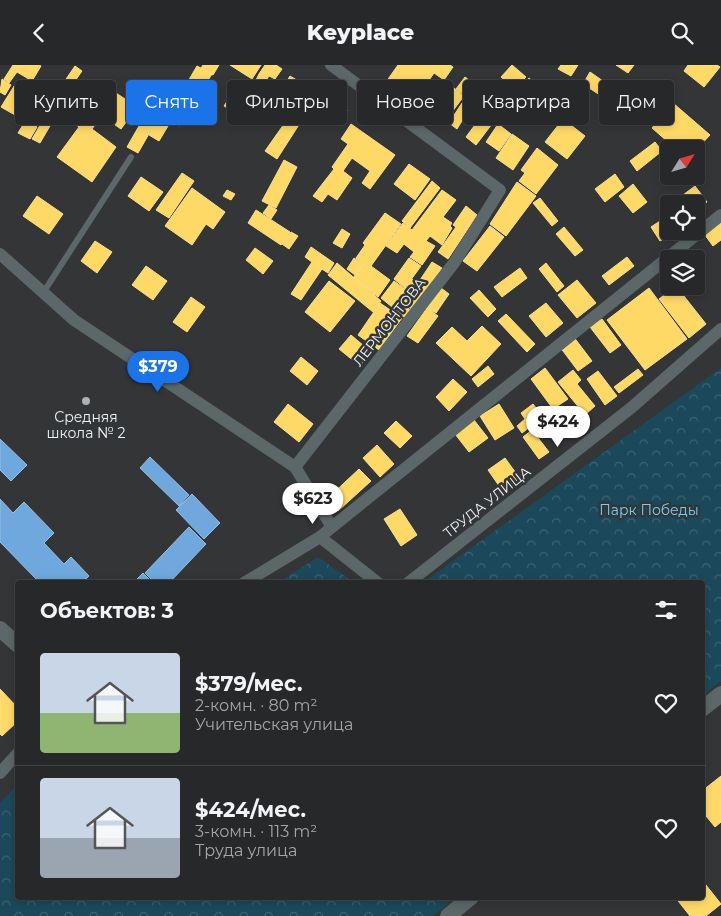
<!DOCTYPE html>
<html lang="ru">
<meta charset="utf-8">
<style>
body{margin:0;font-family:Montserrat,sans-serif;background:#2e3031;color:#f1f3f6;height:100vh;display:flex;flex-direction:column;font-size:19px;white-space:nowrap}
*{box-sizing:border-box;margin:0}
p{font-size:16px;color:#a4a6a8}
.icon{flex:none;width:28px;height:28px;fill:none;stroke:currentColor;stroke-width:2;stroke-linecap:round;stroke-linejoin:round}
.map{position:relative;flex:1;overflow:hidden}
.side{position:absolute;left:15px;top:515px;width:690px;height:320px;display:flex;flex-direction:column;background:#262829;border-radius:5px;box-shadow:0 2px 8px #0003,0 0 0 1px #424446}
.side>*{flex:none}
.banner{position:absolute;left:15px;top:15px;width:691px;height:45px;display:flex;gap:10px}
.needle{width:32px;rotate:53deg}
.controls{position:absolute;left:660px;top:75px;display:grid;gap:10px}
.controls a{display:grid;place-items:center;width:45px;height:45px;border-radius:5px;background:#262829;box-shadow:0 2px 8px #0003,0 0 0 1px #424446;font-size:25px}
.price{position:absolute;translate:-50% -42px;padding:0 11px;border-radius:18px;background:#fff;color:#222;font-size:16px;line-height:32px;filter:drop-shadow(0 1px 2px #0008)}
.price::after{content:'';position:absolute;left:50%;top:30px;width:15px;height:11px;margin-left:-8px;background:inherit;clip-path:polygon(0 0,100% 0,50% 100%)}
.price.on{background:#1a73e8;color:#fff}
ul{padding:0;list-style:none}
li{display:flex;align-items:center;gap:15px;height:125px;padding:0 25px}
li+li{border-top:1px solid #424446}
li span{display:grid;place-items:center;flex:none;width:140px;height:100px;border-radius:5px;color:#555}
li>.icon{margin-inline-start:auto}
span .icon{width:60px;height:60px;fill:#fffc;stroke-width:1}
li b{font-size:21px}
h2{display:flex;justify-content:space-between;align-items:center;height:60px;padding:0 25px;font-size:21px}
.tag{padding:0 18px;border-radius:5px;background:#262829;box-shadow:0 2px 8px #0003,0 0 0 1px #424446;font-size:18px;line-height:45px}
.tag.on{background:#1a73e8;color:#fff}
header{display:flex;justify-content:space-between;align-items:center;height:65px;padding:0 25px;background:#262829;font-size:22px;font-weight:800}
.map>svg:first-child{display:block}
.park{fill:url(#park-crowns)}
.homes{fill:#ffd966;stroke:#fae191}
.schools{fill:#6fa8dc;stroke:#96bee3}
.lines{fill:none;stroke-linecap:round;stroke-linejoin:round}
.service{stroke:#5b6769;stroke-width:6}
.minor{stroke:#5b6769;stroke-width:12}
.tertiary{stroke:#5b6769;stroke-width:16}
.poi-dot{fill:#aeb0b2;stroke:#323638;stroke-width:2}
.labels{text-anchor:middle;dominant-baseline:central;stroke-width:5;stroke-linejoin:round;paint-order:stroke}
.street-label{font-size:14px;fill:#f0f3f4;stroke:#323638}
.poi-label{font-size:14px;fill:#f0f3f4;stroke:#323638}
.park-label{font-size:14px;fill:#70d1fb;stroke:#323638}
</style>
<header><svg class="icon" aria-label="back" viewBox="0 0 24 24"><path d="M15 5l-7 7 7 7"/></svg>Keyplace<svg class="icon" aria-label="search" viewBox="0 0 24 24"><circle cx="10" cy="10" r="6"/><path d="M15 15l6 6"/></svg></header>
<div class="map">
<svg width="721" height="851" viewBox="0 0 721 851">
<defs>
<pattern id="park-crowns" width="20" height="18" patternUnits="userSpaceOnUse" patternTransform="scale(1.25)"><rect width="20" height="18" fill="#1b495b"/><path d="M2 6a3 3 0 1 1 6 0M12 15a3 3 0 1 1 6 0" fill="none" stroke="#3c6473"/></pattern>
</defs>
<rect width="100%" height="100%" fill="#333537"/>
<g class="park">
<polygon points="721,303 721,616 703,631 702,518 424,517"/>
<polygon points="318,492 353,517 279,517"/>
<polygon points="17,720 18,832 455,833 433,851 0,851 0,738"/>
</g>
<g class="homes">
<polygon points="13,0 39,0 41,1 32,16 17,7 9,18 4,14"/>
<polygon points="203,0 219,0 213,10 201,3"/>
<polygon points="230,0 261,0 252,14"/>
<polygon points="265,0 276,0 267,14 259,9"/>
<polygon points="276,0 282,4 275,14 269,11"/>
<polygon points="398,0 450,0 453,2 444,15 434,8 414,37 386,17"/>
<polygon points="512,0 526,12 514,24 501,12"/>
<polygon points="561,0 578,0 571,11 558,4"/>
<polygon points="616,0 634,0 628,8"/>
<polygon points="688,0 717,0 720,2 704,22 684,6"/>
<polygon points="75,1 82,6 68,26 65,23 67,20 64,17"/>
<polygon points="197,1 212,9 205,20 202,18 191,37 180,30"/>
<polygon points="590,7 613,23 606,34 583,19"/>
<polygon points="259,9 267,14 263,21 255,17"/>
<polygon points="290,11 305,20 300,30 284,21"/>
<polygon points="465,12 474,19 466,31 456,24"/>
<polygon points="529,13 544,26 536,35 521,22"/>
<polygon points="2,14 11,20 5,30 0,27"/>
<polygon points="255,17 263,21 258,28 251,23"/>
<polygon points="16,18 29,26 15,50 1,42"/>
<polygon points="309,18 326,29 321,37 323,38 309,60 302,55 277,94 265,86 284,59"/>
<polygon points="282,19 300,30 289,48 279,42 281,39 273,34"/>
<polygon points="449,19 464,31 449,51 434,40"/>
<polygon points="499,19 514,30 476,80 466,72 483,49 478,46"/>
<polygon points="644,22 656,32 639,52 627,42"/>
<polygon points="60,26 68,30 40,78 32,74"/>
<polygon points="170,26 192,39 180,61 171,56 159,76 149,70 159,52 156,50"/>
<polygon points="116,28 137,42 121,64 108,55 112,49 105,45"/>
<polygon points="69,32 82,41 77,47 65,38"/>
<polygon points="228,35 236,40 233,46 224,41"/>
<polygon points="335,37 348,45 341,57 328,49"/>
<polygon points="462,38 470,43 457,64 449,58"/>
<polygon points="673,38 710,70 696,85 676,84 652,63"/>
<polygon points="67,40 95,60 92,64 116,82 92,117 57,92 79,62 61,49"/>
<polygon points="147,47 158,53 138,88 127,82"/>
<polygon points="563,54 585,71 567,94 545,77"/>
<polygon points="26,55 37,62 30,74 18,68"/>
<polygon points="351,59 395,90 370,124 362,118 370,106 352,93 343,106 352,113 337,135 328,129 322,137 313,131 334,104 332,102 348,79 341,74"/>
<polygon points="498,59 511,69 499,86 486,77"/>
<polygon points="512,69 529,81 513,105 496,93"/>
<polygon points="655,77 662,86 637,106 630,96"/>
<polygon points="537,83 558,100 536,129 519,116 525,108 521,105"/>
<polygon points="284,95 297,102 276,143 262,136"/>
<polygon points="409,99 430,114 415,135 394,119"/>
<polygon points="182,108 194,116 169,153 156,145"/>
<polygon points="615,109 624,122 605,137 595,124"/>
<polygon points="141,112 163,127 149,146 128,131"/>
<polygon points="432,116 440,123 410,163 402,156"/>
<polygon points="517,117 536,131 506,171 490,159"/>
<polygon points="633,119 647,137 633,148 619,131"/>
<polygon points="695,121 707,137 696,145 696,139 677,139 675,136"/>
<polygon points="192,123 225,147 213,164 206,159 192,180 165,161"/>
<polygon points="227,125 235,129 231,135 223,131"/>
<polygon points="442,125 456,135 443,152 452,158 450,161 452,163 442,180 430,171 426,176 435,181 422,200 410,192 414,187 404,179 397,188 386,181 403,158 412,165"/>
<polygon points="37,131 63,149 49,169 23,151"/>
<polygon points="540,133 558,156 552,161 533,138"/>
<polygon points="269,140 277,145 271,154 263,148"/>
<polygon points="466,141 477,150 448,194 438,187 456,162 453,160"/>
<polygon points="256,145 290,167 281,180 248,158"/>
<polygon points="385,148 401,159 371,201 390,215 378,232 353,213 363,199 356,193 365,180 363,178"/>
<polygon points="669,150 669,166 676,166 660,176 651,162"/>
<polygon points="721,152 721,175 713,181 702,166"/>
<polygon points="490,161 504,172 477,206 463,196"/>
<polygon points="564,162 583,185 575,191 556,169"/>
<polygon points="342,164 350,169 342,183 333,178"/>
<polygon points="291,167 298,171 289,184 282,179"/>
<polygon points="95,176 112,187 97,208 81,196"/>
<polygon points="311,182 334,198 328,208 322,204 301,235 291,229 312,197 305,192"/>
<polygon points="255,183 273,196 263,209 246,195"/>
<polygon points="627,192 634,201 609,220 602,211"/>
<polygon points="354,193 363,199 355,210 347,204"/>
<polygon points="409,193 421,201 405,223 394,214"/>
<polygon points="432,197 442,203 413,245 398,235 412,214 418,218"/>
<polygon points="337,198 381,236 373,247 328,210"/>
<polygon points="546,198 564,221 557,227 539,204"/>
<polygon points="146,201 167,216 153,235 132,220"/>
<polygon points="520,203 527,213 502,232 494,222"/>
<polygon points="577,215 596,238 577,253 558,230"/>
<polygon points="329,216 355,236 330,267 305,247"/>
<polygon points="394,216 405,224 392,242 381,233"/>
<polygon points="676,221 706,259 689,273 659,234"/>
<polygon points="441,223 449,229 436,248 427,243"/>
<polygon points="649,223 687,274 645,305 607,255"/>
<polygon points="479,225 496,244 488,252 470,233"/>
<polygon points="191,232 205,242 187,267 173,257"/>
<polygon points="397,236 412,246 407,254 392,244"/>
<polygon points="380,238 402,253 379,285 358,270"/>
<polygon points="546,238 563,258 546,272 529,251"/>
<polygon points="427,243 438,251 418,278 407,271"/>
<polygon points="506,249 535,279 527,287 498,256"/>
<polygon points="602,254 621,280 610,288 590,262"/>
<polygon points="482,261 501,279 471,311 436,278 452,262 467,276"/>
<polygon points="351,270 371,287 360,301 339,284"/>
<polygon points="573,271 592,296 578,306 560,282"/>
<polygon points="301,292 318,306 307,320 290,306"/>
<polygon points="488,301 494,309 478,322 472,314"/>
<polygon points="545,303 568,334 553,344 531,314"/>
<polygon points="638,304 643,310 619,328 614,322"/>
<polygon points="573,305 581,315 577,319 595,341 585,350 558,317"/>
<polygon points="598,306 617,331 605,340 587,314"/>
<polygon points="453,314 467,327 449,346 436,332"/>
<polygon points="288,339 313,359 299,377 274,357"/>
<polygon points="499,339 514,363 495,375 480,351"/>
<polygon points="533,339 543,352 522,368 517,361 525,354 521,348"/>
<polygon points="574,349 581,359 564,371 557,362"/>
<polygon points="474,355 488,373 469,387 455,369"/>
<polygon points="396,356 412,371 400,383 384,368"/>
<polygon points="532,365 549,387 539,394 523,372"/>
<polygon points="377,380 394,399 380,412 363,393"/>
<polygon points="505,393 521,415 504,428 488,405"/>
<polygon points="359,404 371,416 338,446 327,434"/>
<polygon points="400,444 417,470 401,481 384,454"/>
<polygon points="0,624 18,643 18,656 2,671 0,669"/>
<polygon points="721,711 721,757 715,762 702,746 702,726"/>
<polygon points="702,815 721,839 706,851 690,851 675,832 702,832"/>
</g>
<g class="schools">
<polygon points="0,374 27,400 11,416 0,405"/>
<polygon points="150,392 189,430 179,441 140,403"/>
<polygon points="192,429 220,458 204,474 176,445"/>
<polygon points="0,434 13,448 24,437 54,468 44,478 64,499 71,492 89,511 82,518 40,518 0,477"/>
<polygon points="189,462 206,479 169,518 155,518 145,508"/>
<polygon points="143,508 153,518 133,518"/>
</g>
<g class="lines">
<polyline class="service" points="43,228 131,92"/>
<g class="minor">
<polyline points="0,189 74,255 295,402 332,462 320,472"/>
<polyline points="295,402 454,198 500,125 331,0"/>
<polyline points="332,462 721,150"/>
<polyline points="244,518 320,472 378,518"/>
<polyline points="408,518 631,343 721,264"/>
<polyline points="0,708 18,688"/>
</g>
<g class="tertiary">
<polyline points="0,564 18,580"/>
<polyline points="702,644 721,629"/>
<polyline points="448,851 471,832"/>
</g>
</g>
<circle class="poi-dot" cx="86" cy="336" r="5"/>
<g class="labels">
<g class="street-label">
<text transform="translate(389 257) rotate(-52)">ЛЕРМОНТОВА</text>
<text transform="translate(487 437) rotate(-38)">ТРУДА УЛИЦА</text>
</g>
<g class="poi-label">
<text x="86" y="352">Средняя<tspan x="86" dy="16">школа № 2</tspan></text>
</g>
<g class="park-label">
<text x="649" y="445">Парк Победы</text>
</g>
</g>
</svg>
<div class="controls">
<a><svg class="needle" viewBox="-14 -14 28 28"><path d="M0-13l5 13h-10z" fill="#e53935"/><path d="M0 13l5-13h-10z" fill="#a4a6a8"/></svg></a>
<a><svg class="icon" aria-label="locate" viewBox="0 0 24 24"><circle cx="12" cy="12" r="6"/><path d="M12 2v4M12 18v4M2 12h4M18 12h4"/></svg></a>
<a><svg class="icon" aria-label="layers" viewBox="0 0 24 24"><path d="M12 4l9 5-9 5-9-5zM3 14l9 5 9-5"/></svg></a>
</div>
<b class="price on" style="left:158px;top:328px">$379</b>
<b class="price" style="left:558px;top:383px">$424</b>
<b class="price" style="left:313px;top:460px">$623</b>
<div class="banner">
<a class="tag">Купить</a>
<a class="tag on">Снять</a>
<a class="tag">Фильтры</a>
<a class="tag">Новое</a>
<a class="tag">Квартира</a>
<a class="tag">Дом</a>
</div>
<section class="side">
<h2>Объектов: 3<svg class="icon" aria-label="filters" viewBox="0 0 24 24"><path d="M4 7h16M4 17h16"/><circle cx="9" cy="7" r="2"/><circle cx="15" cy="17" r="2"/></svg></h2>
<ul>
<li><span style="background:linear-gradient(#c9d6e8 60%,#8fb573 0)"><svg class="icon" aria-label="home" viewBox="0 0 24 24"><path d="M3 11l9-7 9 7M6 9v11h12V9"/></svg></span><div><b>$379/мес.</b><p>2-комн. · 80 m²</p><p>Учительская улица</p></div><svg class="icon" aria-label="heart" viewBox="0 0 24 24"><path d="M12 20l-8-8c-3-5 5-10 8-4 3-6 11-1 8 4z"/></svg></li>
<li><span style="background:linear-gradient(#c9d6e8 60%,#9aa5b1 0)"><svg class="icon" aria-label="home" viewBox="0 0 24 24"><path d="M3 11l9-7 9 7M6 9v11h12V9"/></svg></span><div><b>$424/мес.</b><p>3-комн. · 113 m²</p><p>Труда улица</p></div><svg class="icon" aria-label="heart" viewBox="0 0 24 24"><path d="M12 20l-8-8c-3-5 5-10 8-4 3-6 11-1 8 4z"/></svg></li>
</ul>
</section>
</div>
